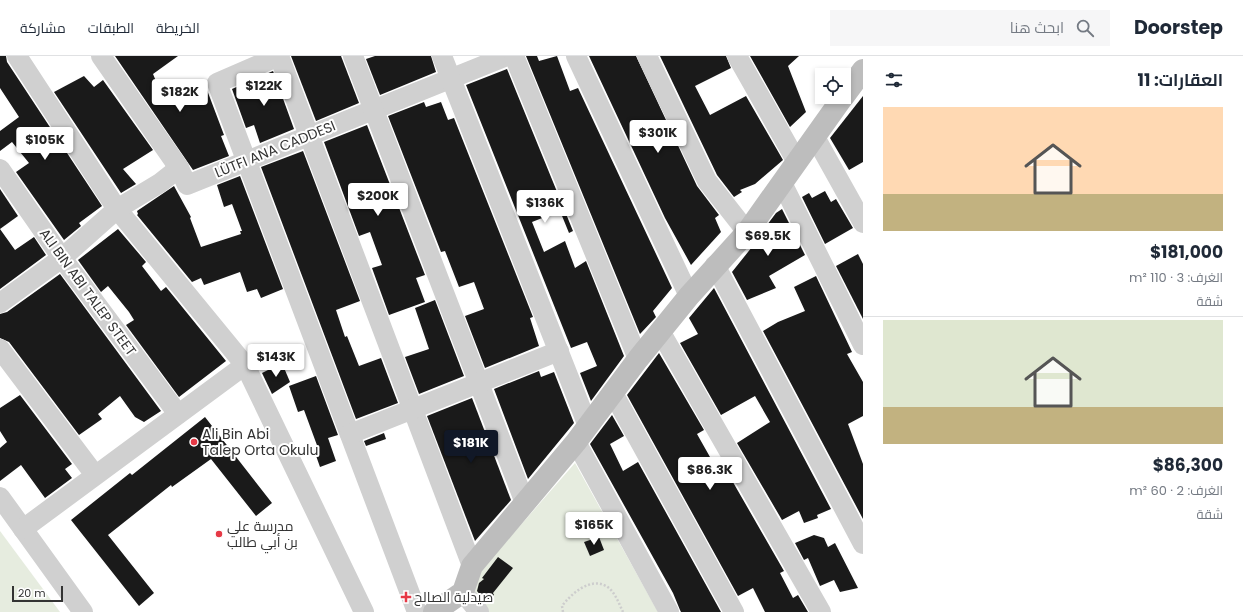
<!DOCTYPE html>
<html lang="ar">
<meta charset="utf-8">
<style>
body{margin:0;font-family:Poppins,Cairo,sans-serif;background:#f6f6f7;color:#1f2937;direction:rtl;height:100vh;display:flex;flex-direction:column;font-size:15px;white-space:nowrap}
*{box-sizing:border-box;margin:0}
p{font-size:13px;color:#747a83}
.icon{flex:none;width:22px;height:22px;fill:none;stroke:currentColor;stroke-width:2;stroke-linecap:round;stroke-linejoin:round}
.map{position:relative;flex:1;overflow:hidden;direction:ltr}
.panel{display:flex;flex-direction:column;background:#fff;width:380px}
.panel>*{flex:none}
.fabs{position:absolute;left:815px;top:12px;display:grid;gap:8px}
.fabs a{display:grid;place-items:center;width:36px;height:36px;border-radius:0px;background:#fff;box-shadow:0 2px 6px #0003;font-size:20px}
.scale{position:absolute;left:12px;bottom:10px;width:51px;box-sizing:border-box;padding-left:4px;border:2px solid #333;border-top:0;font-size:11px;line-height:14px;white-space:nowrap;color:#333;-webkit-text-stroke:3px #fff;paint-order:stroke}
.price{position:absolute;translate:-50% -34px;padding:0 9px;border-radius:4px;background:#fff;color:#222;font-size:13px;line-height:26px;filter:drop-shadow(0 1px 2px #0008)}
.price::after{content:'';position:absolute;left:50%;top:24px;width:12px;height:9px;margin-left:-6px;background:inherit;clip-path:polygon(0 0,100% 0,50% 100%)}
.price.active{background:#111827;color:#fff}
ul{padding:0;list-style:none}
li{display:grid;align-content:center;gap:8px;height:212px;padding:0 20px}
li+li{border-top:1px solid #e0e1e3}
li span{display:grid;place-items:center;height:124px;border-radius:0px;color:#555}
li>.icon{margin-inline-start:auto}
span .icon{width:72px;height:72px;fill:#fffc;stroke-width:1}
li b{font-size:17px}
h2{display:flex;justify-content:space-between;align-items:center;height:48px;padding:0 20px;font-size:17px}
header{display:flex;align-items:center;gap:24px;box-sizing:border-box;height:56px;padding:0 20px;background:#fff;border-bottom:1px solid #e0e1e3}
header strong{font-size:19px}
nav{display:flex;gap:22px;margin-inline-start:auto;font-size:14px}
.search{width:280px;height:36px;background:#f6f6f7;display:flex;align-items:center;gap:10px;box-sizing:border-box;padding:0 14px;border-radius:0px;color:#747a83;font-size:15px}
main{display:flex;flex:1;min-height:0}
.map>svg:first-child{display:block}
.green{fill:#e6ecdf}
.building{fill:#1a1a1a}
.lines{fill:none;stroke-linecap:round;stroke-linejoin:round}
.path{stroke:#cdcdcd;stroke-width:2.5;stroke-dasharray:2 2;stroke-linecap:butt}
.street{stroke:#d0d0d0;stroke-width:20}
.secondary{stroke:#bdbdbd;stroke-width:22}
.poi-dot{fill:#e63946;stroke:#fff;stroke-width:1.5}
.labels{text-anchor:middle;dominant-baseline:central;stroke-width:4;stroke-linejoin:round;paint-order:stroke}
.street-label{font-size:14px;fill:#333;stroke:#fff}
.poi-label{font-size:14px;fill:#333;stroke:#fff;text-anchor:start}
</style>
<header>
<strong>Doorstep</strong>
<div class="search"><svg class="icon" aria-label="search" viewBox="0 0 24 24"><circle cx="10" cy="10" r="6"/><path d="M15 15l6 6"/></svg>ابحث هنا</div>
<nav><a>الخريطة</a><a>الطبقات</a><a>مشاركة</a></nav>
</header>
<main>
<section class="panel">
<h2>العقارات: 11<svg class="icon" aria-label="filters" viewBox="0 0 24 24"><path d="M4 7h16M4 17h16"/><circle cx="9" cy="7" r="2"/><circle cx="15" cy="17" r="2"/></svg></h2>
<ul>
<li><span style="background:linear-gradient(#ffd9b3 70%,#c2b280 0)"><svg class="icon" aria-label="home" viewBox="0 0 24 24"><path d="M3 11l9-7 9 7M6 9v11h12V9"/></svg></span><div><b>$181,000</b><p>الغرف: 3 · 110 m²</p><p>شقة</p></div></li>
<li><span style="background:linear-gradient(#dfe7d0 70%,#c2b280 0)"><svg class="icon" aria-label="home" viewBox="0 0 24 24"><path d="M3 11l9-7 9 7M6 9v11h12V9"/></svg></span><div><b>$86,300</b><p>الغرف: 2 · 60 m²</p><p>شقة</p></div></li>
</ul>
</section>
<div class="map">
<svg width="863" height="556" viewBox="0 0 863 556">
<rect width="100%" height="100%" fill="#fff"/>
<g class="green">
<polygon points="575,407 658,556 480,556 463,535"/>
<polygon points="0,475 60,556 0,556"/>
</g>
<g class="building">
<polygon points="0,0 6,0 7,6 102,150 79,167 81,170 64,184 16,116 29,107 12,86 0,95 0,75 19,61 0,32"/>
<polygon points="115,0 178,0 153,18 166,49 207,34 224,79 221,80 229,100 193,114"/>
<polygon points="291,0 341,0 359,47 316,65"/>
<polygon points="375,0 431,0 436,16 380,39 366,3"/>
<polygon points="526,0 537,0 539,5 557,0 570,35 578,32 672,232 653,255 656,261 640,278"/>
<polygon points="589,0 636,0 697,130 719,159 715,162 721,176 691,209 665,162"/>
<polygon points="660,0 726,0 731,12 695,30 710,59 746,40 783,104 755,128 740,134 742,136 734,141 717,119"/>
<polygon points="750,0 799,0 788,10 806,56 790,71"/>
<polygon points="507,13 573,175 569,177 560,155 532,166 544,196 565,185 575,212 586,205 624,300 591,345 580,317 597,310 587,286 571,292 466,29"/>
<polygon points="273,15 294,73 260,87 254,69 246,72 232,33"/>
<polygon points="84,20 94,31 103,24 153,94 123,113 136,128 121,137 54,36"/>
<polygon points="863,40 863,106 849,114 830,82"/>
<polygon points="424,46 426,51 441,46 448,64 454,62 533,261 530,262 539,290 485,312 465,260 484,253 474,226 459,231 445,195 441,196 388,60"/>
<polygon points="367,69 425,219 416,222 425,246 389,259 372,212 382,209 370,176 359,180 324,86"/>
<polygon points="303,95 360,245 336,254 345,281 347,280 359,310 381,302 398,347 356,363 261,111"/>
<polygon points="240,120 283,233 261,242 257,233 247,236 240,216 204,229 201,222 192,226 137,159 138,158 137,155 174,130 191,161 190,162 201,191 241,178 240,175 242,175 232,148 224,151 217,129"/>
<polygon points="0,133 18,160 0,173"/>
<polygon points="825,135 831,146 836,143 853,172 825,188 802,141 809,137 812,142"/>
<polygon points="782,153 805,199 769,220 776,232 747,244 732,216 768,171 767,169 776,157"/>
<polygon points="0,173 15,194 34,181 46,199 0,233"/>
<polygon points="118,173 146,206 142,210 161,235 166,231 226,305 179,341 126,269 134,264 129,256 108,230 101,236 78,204"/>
<polygon points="858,198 863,208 863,263 836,210"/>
<polygon points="60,218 161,355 144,366 135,361 120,340 98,358 102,363 79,379 9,286 0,282 0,258 7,256"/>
<polygon points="816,220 852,296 847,298 863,326 863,360 848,368 863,408 863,463 763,275 778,266 805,255 794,231"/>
<polygon points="714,232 831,453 817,459 818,462 804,467 799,455 782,464 737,387 770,366 755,340 721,359 680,287 698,278 689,262"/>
<polygon points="435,244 464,320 419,338 405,301 429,293 415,252"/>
<polygon points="659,297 704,374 697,378 723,424 730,421 784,515 780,517 793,542 798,539 808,556 765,556 753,532 738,540 627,339"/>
<polygon points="282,307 290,326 272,338 262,317"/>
<polygon points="539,315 541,321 554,316 574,367 528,423 494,333"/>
<polygon points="316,320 338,379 328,382 336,405 320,411 314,394 318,392 304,354 298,356 289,330"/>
<polygon points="20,339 72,408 65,413 72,422 45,442 21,409 0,425 0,392 7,386 0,375 0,352"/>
<polygon points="472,342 511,444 475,485 427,360"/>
<polygon points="612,359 624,380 610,388 623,415 638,406 721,556 681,556 680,554 673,537 590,388"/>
<polygon points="205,361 272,447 256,460 211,403 172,431 171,429 108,479 154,537 139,550 71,464 130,417 132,419"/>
<polygon points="384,377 386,383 366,390 364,385"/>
<polygon points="814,479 824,482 828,491 835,487 858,532 840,536 834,524 820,530 808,502 804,504 795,487"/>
<polygon points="599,481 604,494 590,500 584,486"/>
<polygon points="498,501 513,512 493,537 494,539 486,546 477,535 479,527 484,523 482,522"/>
</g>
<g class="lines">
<path class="path" d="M563 556 562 550C571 538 590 521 606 530 615 535 619 548 623 556"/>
<g class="street">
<polyline points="17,0 117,153 245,309 364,556"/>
<polyline points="101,0 179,112 187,129 507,0"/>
<polyline points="279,0 217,27 417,556"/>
<polyline points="279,0 472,510"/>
<polyline points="353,0 525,447"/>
<polyline points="442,0 588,370"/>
<polyline points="514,0 638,303"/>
<polyline points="576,0 689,240"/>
<polyline points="647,0 707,125 747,176"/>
<polyline points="737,0 797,106"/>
<polyline points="815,81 863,167"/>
<polyline points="0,113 62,202 178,358"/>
<polyline points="782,127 863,289"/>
<polyline points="715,209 863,488"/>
<polyline points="0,247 62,202 117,153 160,127 179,112"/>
<polyline points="660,275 821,556"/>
<polyline points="0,293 95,419"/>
<polyline points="613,337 734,556"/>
<polyline points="350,378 559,295"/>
<polyline points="576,386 669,556"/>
<polyline points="0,441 83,556"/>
<polyline points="23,473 245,309"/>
<polyline points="463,536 479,556"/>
</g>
<g class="secondary">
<polyline points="844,40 863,14"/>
<polyline points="434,556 463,536 472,510 576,386 638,303 689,240 747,176 843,41"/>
</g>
</g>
<g class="poi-dot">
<circle cx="194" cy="386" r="4"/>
<circle cx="219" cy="478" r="4"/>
<path d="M404 535h4v4h4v4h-4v4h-4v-4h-4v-4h4z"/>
</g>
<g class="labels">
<g class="street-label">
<text transform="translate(275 93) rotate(-22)">LÜTFI ANA CADDESI</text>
<text transform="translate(88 236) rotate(54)">ALI BIN ABI TALEP STEET</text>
</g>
<g class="poi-label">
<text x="202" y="378">Ali Bin Abi<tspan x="202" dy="16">Talep Orta Okulu</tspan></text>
<text x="227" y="470">مدرسة علي<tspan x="227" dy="16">بن أبي طالب</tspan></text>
<text x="414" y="541">صيدلية الصالح</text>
</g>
</g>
</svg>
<div class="fabs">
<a><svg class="icon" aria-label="locate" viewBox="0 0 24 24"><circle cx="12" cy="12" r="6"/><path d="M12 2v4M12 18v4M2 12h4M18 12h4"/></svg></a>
</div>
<div class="scale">20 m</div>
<b class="price" style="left:264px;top:51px">$122K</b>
<b class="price" style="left:180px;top:57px">$182K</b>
<b class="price" style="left:658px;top:98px">$301K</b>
<b class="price" style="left:45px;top:105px">$105K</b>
<b class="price" style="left:378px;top:161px">$200K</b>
<b class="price" style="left:545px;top:168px">$136K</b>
<b class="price" style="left:768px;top:201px">$69.5K</b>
<b class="price" style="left:276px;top:322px">$143K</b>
<b class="price active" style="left:471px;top:408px">$181K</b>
<b class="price" style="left:710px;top:435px">$86.3K</b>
<b class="price" style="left:594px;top:490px">$165K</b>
</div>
</main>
